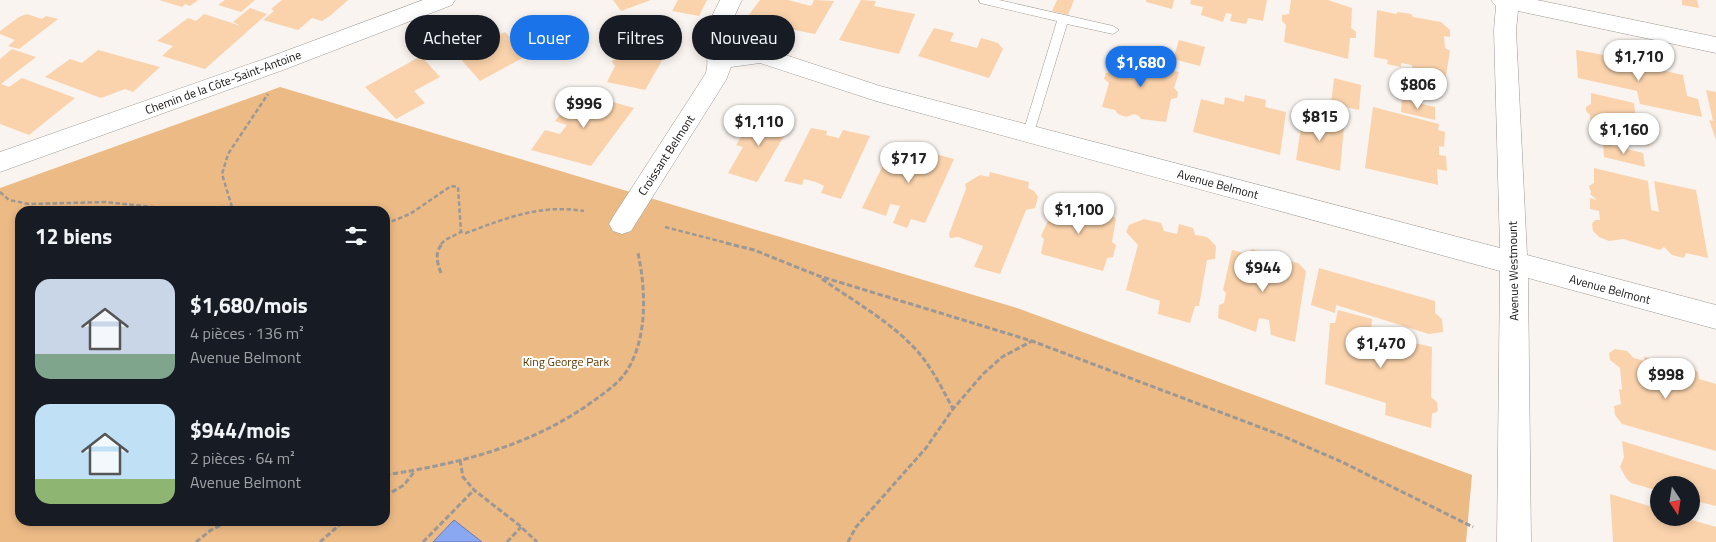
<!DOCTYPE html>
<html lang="fr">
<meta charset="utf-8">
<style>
body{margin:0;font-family:"Titillium Web",sans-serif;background:#20242c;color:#f1f3f6;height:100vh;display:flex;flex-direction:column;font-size:19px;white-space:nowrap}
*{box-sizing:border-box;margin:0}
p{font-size:16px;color:#9ea1a6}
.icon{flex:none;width:28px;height:28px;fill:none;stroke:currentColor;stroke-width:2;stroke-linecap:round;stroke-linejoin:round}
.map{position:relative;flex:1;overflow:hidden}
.sheet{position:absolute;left:15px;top:206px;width:375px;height:320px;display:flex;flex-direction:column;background:#171b24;border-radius:15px;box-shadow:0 2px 8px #0003}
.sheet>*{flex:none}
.guide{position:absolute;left:405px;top:15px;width:475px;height:45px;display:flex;gap:10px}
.needle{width:32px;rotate:168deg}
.tools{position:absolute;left:1650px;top:476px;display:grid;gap:10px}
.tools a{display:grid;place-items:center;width:50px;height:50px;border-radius:50%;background:#171b24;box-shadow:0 2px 8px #0003;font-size:25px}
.price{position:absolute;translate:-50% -42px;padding:0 11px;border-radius:18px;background:#fff;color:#222;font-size:16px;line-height:32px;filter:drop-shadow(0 1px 2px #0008)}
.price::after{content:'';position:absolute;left:50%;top:30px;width:15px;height:11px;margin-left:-8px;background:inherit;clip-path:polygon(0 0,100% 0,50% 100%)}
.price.selected{background:#1a73e8;color:#fff}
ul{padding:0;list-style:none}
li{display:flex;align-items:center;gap:15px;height:125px;padding:0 20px}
li span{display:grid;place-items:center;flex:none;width:140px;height:100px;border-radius:15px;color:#555}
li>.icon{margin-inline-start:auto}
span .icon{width:60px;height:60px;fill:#fffc;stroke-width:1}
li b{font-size:21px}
h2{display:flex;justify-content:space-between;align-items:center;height:60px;padding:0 20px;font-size:21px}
.pill{padding:0 18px;border-radius:22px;background:#171b24;box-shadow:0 2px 8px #0003;font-size:18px;line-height:45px}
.pill.selected{background:#1a73e8;color:#fff}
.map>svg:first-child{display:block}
.green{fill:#ecba85;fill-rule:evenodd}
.water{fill:#8aa7f1;stroke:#687baf}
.building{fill:#fad3ac}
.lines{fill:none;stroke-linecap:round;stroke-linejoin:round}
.service-casing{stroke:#9d9994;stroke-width:1}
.minor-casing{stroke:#9d9994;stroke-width:1}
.path-far1{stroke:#9c9895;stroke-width:2.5;stroke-dasharray:4.5 2.5;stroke-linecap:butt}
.path{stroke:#9c9895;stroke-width:3;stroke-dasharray:5.5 2.5;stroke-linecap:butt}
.service{fill:#fff;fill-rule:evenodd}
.minor{fill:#fff;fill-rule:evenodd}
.labels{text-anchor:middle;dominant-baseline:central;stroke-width:4;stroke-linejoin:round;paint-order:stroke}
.street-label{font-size:12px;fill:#171514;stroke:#fff}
.park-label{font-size:12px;fill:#613800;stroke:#fff}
</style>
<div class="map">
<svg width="1716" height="542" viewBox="0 0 1716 542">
<rect width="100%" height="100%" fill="#f9f4ef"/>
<path class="green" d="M280 87 1017 308 1472 475 1466 542H0V188ZM20 211H385V521H20Z"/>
<polygon class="water" points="454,520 482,542 433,542"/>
<g class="building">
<polygon points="159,0 198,0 190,6 185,4 182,7"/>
<polygon points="225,0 255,0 241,12 218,5"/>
<polygon points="282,0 348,0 331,15 322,21 312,18 298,30 263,20 274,11 271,9"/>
<polygon points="613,0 651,0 621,11"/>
<polygon points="678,0 707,0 699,16 672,11"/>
<polygon points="760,0 788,0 811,6 814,0 834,1 815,34 745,20"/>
<polygon points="861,0 876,1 874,6 915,14 899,54 839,40"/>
<polygon points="1057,0 1074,0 1068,15 1052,11"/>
<polygon points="1146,0 1174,0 1172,9 1146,2"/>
<polygon points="1191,0 1267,0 1263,21 1248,18 1246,24 1230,21 1232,14 1226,13 1223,22 1201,15 1203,7 1190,4"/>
<polygon points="1291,0 1328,0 1352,8 1351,28 1356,32 1356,38 1350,38 1348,59 1284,42 1286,25 1282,21 1282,15 1289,14"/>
<polygon points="1682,0 1697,0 1699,8 1682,5"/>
<polygon points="250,8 267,14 205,69 162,56 173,46 157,41 188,18 196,21 204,14 241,26 233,22"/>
<polygon points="1377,10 1396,14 1398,12 1411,14 1413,17 1441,22 1450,30 1450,37 1444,36 1445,48 1450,51 1445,81 1413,73 1412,65 1401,63 1401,67 1387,64 1388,60 1374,57"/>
<polygon points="27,14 42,19 46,16 58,19 19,49 8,46 15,40 0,34 0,31 19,17"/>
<polygon points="641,24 679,31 645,90 607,82 615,66 612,62 621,48 627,46"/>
<polygon points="934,28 954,33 950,41 977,48 981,38 998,43 1003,49 989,78 918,56"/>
<polygon points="505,32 528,55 480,81 458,56"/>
<polygon points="1179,40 1205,47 1200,66 1173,59"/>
<polygon points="12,49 36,57 1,84 9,87 22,78 75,98 29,135 0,124 0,59"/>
<polygon points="98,50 160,67 133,92 125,89 101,98 45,77 70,59 82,63"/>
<polygon points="1576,50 1604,55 1605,58 1683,75 1687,96 1698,99 1702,117 1640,104 1637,91 1578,78"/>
<polygon points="1121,51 1170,64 1168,70 1179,72 1174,88 1178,92 1177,98 1171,99 1166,122 1141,119 1139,116 1134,114 1126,117 1118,114 1115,110 1102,107 1109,83 1104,79 1106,73 1113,71"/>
<polygon points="421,56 440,77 414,91 425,103 396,119 365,87"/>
<polygon points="1334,78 1361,85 1359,110 1331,104"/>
<polygon points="1706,90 1716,92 1716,140 1709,120 1713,121"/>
<polygon points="578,92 634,108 591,166 531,150 545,130 560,134 567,125 555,121"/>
<polygon points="1591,93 1634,103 1637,128 1647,130 1649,146 1592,133 1590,115 1586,111 1586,107 1591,104"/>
<polygon points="1245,95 1266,100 1265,107 1286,112 1280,155 1193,132 1201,99 1224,105 1225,97 1244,102"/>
<polygon points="1402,99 1435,107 1435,120 1401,112"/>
<polygon points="1373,107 1439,124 1438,130 1445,132 1444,147 1439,146 1439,155 1446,156 1447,171 1437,169 1438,185 1365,168"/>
<polygon points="1304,108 1322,113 1321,122 1344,127 1340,171 1296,160"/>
<polygon points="764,114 792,122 757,182 728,173 743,147 736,145 749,124 757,126"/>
<polygon points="811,128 827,131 826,135 839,138 843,130 870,136 841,199 821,193 824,186 816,182 804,179 802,185 784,181"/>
<polygon points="894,143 954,159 925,223 911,219 907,228 893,223 900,206 890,204 886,216 862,208"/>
<polygon points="1603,143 1643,153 1645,167 1604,157"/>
<polygon points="1594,168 1648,181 1651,210 1659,212 1654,181 1696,190 1708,258 1686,253 1684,258 1672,255 1664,247 1660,250 1623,239 1609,241 1599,237 1593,231 1592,224 1595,220 1600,220 1599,211 1590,209 1590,198 1597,200 1590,194 1591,192 1589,186 1594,183"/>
<polygon points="990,172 1029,182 1028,188 1034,191 1038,197 1035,208 1026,210 1000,274 974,267 983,246 958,237 950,238 949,234 966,189 965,184 980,175 989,177"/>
<polygon points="1072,199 1085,203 1086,209 1094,208 1102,210 1104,214 1116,218 1112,242 1116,245 1113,257 1107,258 1103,271 1041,254 1044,239 1041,236 1057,201 1069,206"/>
<polygon points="1144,219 1161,223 1164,231 1177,234 1179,224 1193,228 1195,235 1207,237 1216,246 1215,259 1207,260 1199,306 1195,306 1190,323 1158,314 1160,301 1126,290 1138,245 1126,232 1129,225"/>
<polygon points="1252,249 1263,253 1269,259 1280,263 1285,260 1298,263 1306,271 1295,342 1271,335 1269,320 1259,318 1256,332 1218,318 1219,305 1224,303 1226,293 1223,290 1232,250 1247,254"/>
<polygon points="1319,268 1435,301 1435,313 1442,319 1443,332 1429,334 1336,305 1335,313 1311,305"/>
<polygon points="1338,310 1372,319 1371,333 1432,347 1431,397 1437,402 1438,411 1432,414 1431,428 1385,415 1386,403 1325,384 1330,323 1335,323"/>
<polygon points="1615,349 1627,351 1634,358 1645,361 1644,357 1669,363 1677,362 1686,364 1698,372 1699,379 1716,384 1716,451 1622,424 1615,415 1614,406 1621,404 1619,389 1622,390 1620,368 1610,360 1609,353"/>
<polygon points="1622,441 1716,470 1716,506 1691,500 1691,485 1659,485 1659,491 1631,483 1626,478 1620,467 1624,457"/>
<polygon points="1610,494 1659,509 1659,518 1685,518 1716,527 1716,542 1613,542"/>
</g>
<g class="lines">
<defs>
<polygon id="service" points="979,0 999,0 1113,26 1119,30 1113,34 1067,24 1033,136 1025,136 1023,133 1057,21 980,3"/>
<g id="minor">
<polygon points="423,0 455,0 452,5 283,70 0,172 0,152 267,58"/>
<path d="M720 0H742C733 19 727 29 731 51L761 47 880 86 1500 248 1494 30 1496 6 1491 0H1537L1716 37V53L1518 11 1516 30 1527 255 1716 305V329L1528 278 1531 542H1497L1500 271 876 101 760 63 731 67 726 80 631 231 622 234 613 231 609 224 613 217 706 73C709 60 706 51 706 37 706 25 715 11 720 0Z"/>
</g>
</defs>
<use href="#service" class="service-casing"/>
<use href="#minor" class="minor-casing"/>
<g class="path-far1">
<polyline points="0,192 9,200 29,204 105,202 161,208 232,207 256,211"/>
<polyline points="232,207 222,174 228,154 268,94"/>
<path d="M385 224 410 214 451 186 458 187 461 232 466 233C507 218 539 204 584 211"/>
<polyline points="665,227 731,244"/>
<polyline points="441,244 445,240 461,232"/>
</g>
<g class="path">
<polyline points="726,243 754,250 819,276 1032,341 1278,434 1342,462 1473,527"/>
<path d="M441 273C437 262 434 252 443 243"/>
<path d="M822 279C855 302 893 323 919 353 933 370 943 390 953 409"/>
<polyline points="460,460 463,477 474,490 519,525 537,542"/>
<path d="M385 475C458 464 531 446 592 402 604 393 618 384 626 372 648 339 646 290 638 253"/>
<polyline points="385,496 404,485 414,472"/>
<polyline points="196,542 211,530 229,521"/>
<polyline points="320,542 344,521"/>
<polyline points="423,542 474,490"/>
<polyline points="507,542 521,527"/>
<polyline points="848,542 856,527 926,448 953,409 983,374 1002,357 1032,341"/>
</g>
<use href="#service" class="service"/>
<use href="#minor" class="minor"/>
</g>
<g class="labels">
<g class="street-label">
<text transform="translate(223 82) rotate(-20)">Chemin de la Côte-Saint-Antoine</text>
<text transform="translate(666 155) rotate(-57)">Croissant Belmont</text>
<text transform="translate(1218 184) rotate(15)">Avenue Belmont</text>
<text transform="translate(1513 271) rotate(-91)">Avenue Westmount</text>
<text transform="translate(1610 289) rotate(15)">Avenue Belmont</text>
</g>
<g class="park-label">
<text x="566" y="361">King George Park</text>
</g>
</g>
</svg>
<div class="tools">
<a><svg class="needle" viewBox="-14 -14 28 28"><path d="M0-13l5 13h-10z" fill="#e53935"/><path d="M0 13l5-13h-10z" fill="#9ea1a6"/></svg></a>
</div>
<b class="price" style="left:1639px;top:82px">$1,710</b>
<b class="price selected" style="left:1141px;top:88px">$1,680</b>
<b class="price" style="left:1418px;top:110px">$806</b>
<b class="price" style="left:584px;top:129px">$996</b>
<b class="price" style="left:1320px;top:142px">$815</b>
<b class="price" style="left:759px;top:147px">$1,110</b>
<b class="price" style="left:1624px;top:155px">$1,160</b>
<b class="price" style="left:909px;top:184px">$717</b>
<b class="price" style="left:1079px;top:235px">$1,100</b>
<b class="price" style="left:1263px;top:293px">$944</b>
<b class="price" style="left:1381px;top:369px">$1,470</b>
<b class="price" style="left:1666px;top:400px">$998</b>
<div class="guide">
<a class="pill">Acheter</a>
<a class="pill selected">Louer</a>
<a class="pill">Filtres</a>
<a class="pill">Nouveau</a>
</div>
<section class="sheet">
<h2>12 biens<svg class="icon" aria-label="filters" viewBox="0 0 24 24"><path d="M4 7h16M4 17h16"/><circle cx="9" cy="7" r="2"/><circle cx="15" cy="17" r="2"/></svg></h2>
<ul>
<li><span style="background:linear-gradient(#c9d6e8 75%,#7fa58c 0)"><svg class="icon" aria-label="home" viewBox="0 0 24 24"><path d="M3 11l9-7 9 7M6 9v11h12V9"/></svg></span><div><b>$1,680/mois</b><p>4 pièces · 136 m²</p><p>Avenue Belmont</p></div></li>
<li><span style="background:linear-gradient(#bfe0f5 75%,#8fb573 0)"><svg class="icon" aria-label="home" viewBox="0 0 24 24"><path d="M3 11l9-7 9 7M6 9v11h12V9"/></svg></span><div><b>$944/mois</b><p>2 pièces · 64 m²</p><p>Avenue Belmont</p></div></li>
</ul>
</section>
</div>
